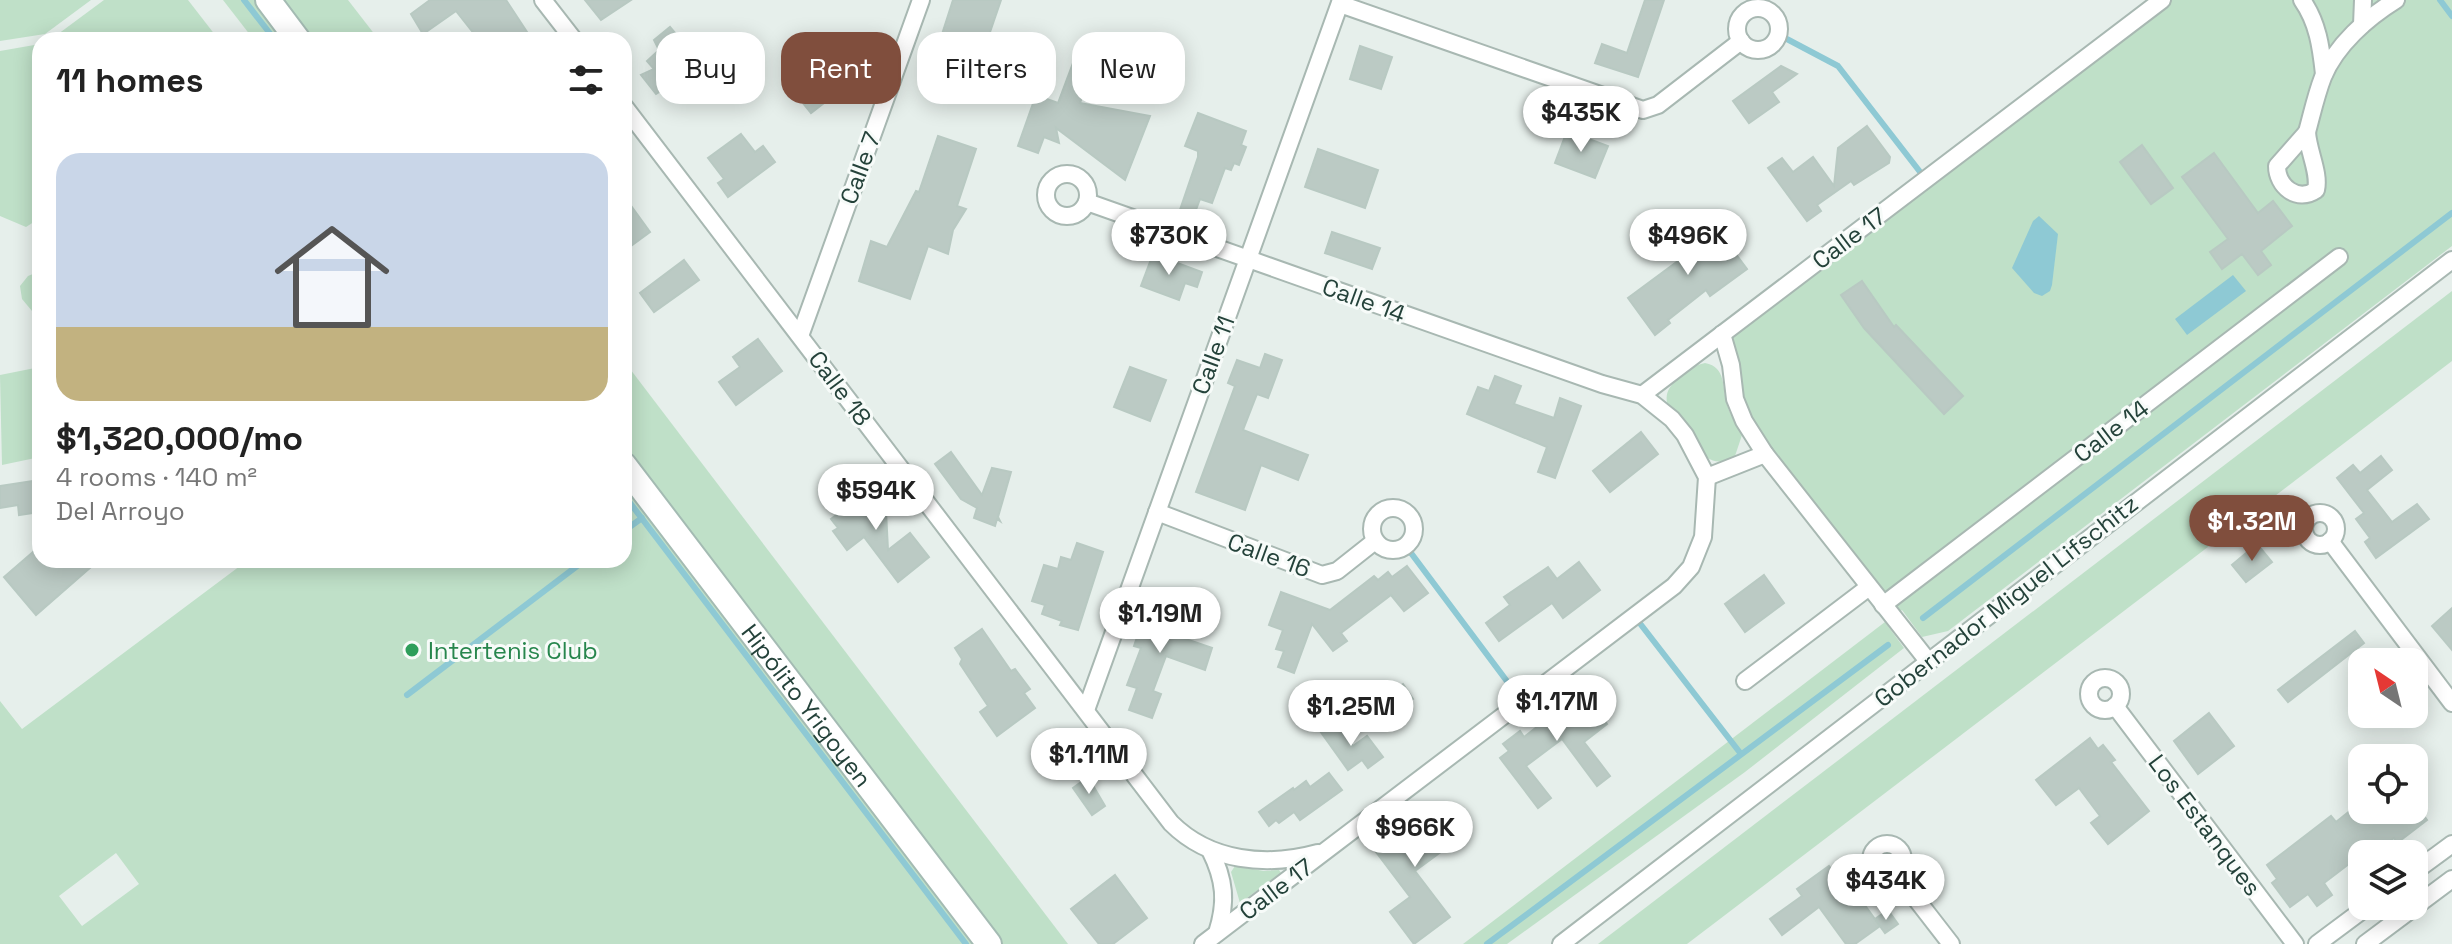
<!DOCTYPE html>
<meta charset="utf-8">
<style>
body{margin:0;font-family:"Space Grotesk",sans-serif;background:#f6f6f6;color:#222;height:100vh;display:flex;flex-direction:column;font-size:30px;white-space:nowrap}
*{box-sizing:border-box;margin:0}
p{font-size:26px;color:#767676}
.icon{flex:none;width:44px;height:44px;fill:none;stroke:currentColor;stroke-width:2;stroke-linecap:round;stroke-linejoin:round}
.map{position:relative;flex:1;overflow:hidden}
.details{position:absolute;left:32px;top:32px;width:600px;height:536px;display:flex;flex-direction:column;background:#fff;border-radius:24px;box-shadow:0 4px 20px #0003}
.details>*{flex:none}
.top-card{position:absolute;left:656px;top:32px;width:760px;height:72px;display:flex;gap:16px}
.needle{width:52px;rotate:325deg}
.fabs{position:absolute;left:2348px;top:648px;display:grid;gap:16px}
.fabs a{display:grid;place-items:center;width:80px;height:80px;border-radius:16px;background:#fff;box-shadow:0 4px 20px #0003;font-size:40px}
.price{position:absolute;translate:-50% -68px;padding:0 18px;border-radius:28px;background:#fff;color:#222;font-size:26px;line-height:52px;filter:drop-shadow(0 2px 4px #0008)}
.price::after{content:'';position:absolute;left:50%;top:48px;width:24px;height:18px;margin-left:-12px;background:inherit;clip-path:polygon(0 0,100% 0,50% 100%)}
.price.selected{background:#804e3d;color:#fff}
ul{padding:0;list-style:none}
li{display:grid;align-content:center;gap:16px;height:424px;padding:0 24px}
li span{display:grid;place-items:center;height:248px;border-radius:24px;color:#555}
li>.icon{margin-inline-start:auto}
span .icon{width:144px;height:144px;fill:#fffc;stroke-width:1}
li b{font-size:34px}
h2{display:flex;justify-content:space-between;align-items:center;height:96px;padding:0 24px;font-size:34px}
.chip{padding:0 28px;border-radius:24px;background:#fff;box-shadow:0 4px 20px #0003;font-size:28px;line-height:72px}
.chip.selected{background:#804e3d;color:#fff}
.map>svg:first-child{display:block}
.green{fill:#bfe0c8;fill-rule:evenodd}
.water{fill:#8ec9d4}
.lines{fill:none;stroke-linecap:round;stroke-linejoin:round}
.stream{stroke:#8ec9d4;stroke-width:6}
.building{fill:#bbcac4;stroke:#b8c9c2;stroke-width:2}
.street-casing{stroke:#a8b8b2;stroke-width:20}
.secondary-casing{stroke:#a4bbb3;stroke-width:28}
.street{stroke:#fff;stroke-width:16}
.secondary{stroke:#fff;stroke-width:24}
.leisure-dot{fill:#2e9e5b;stroke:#f7fbf9;stroke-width:3}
.labels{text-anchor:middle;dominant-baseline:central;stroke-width:6;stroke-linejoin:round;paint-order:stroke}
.street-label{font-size:24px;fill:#24423a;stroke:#f7fbf9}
.leisure-label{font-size:24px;fill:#27864d;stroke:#f7fbf9;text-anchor:start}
</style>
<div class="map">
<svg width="2452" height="944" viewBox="0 0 2452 944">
<rect width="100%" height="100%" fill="#e6efeb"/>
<g class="green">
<polygon points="0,0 91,0 45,34 0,41"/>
<polygon points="104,0 188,0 219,40 50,40"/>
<polygon points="223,0 254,0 285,40 254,40"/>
<polygon points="281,0 348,0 379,40 311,40"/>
<polygon points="2162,0 2452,0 2452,246 1948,631 1922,637 1902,610 1893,617 1744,421 1722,334"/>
<polygon points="40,44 40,218 26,227 0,216 0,51"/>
<polygon points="40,271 40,312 32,311 22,299 20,286 28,276"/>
<polygon points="2452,291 2452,361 1687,944 1598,944"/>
<polygon points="624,361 1068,944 1001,944 624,452"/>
<path d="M1705 363C1727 367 1722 389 1727 405 1730 415 1737 425 1742 435L1735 456C1724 462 1717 464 1706 457 1690 433 1646 403 1678 379 1687 372 1694 365 1705 363Z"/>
<polygon points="35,368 40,394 40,457 2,465 0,375"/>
<path d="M624 484 975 944H0V701L22 729 248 560H624ZM116 853 139 884 82 926 59 896Z"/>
<polygon points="1885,622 1904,648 1745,772 1507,944 1463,944"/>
<polygon points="1235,866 1264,871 1279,870 1281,873 1240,903 1231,872"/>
</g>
<g class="water">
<polygon points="2039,216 2058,234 2052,285 2050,291 2042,296 2034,293 2012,268 2033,221"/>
<polygon points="2233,275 2246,291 2187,335 2175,319"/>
</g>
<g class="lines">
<g class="stream">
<polyline points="244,0 275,40"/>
<polyline points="2440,0 2452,16"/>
<polyline points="1785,38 1838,66 1924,177"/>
<polyline points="624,495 966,944"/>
<polyline points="624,531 642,518"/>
<polyline points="1408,549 1521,700"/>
<polyline points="1635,617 1741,754"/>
<polyline points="1923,618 2452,213"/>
<polyline points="407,695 585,560"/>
<polyline points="1487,944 1888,645"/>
</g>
</g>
<g class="building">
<polygon points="430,0 506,0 527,32 514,40 479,40 456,11 423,34 411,14"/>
<polygon points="585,0 631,0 601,20"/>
<polygon points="953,0 1001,0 978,67 936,53"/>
<polygon points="1645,0 1664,0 1638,77 1595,63 1602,44 1627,53"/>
<polygon points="670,27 702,65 656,94 641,75 654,69 647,61 659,50 654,40"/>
<polygon points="1360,46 1392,57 1381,89 1350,79"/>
<polygon points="822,62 842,89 811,113 790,87"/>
<polygon points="1073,63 1092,70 1080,103 1150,116 1125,180 1056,128 1059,143 1044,137 1038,153 1018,146 1036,95 1058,103"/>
<polygon points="1781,66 1797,74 1772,92 1779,102 1749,123 1733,101"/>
<polygon points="1198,113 1246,131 1241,145 1246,147 1239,165 1234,163 1231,170 1225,168 1212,203 1200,199 1194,215 1180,210 1198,157 1198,151 1185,146"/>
<polygon points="1867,126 1890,157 1889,163 1854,185 1851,181 1817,205 1821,211 1807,221 1768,168 1782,158 1793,172 1813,157 1834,186 1838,148"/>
<polygon points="1567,131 1608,146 1595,178 1555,163"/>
<polygon points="741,134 755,152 763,146 775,162 728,197 718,183 724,179 708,158"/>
<polygon points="938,136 976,149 957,206 966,209 953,230 948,254 928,246 910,299 859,281 871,241 887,247 916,191 919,192"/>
<polygon points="2142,145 2173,188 2151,204 2120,162"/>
<polygon points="1318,149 1378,170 1365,208 1305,187"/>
<polygon points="2214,153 2258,213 2273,201 2292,226 2261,251 2271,265 2258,275 2242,254 2222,269 2210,252 2228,239 2182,177"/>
<polygon points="624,196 650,232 624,251"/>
<polygon points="1714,225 1747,269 1710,296 1706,290 1668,320 1670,323 1655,335 1628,298 1682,258 1671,244 1693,228 1699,236"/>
<polygon points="1332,232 1380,248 1372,269 1325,253"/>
<polygon points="1153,254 1202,272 1197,287 1185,283 1179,300 1141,286"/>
<polygon points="684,260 699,280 654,312 640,293"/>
<polygon points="1862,281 1894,327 1896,325 1963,396 1944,414 1864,328 1841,295"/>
<polygon points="758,339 782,371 736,405 719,382 740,367 733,357"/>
<polygon points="1265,354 1282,360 1268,398 1257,394 1243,430 1308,455 1298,480 1261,465 1245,510 1196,492 1235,386 1228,383 1237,360 1260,368"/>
<polygon points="1130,367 1166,380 1150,421 1114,407"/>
<polygon points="1495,376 1521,386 1514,404 1554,418 1560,398 1581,406 1555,478 1538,472 1547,447 1467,414 1478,387 1489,391"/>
<polygon points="1641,432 1658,454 1610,492 1593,471"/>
<polygon points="951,452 982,495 992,468 1011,472 998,517 1000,521 997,519 995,526 974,518 977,508 961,499 935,464"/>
<polygon points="2381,456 2392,470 2367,490 2392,522 2417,504 2429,519 2376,558 2365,542 2370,538 2356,519 2364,513 2337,478 2353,465 2360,473"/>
<polygon points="40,480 40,512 19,515 18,505 0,508 0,486"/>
<polygon points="863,481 874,497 879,494 890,508 886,511 888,550 910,533 929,557 898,582 864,537 847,550 833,531 838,528 831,519 851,504 844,496"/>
<polygon points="1077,543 1103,552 1078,630 1060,625 1062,621 1042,614 1045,605 1032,601 1044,565 1058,569 1061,557 1071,560"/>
<polygon points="2257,544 2272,562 2246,582 2232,565"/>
<polygon points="40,546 40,560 99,560 36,615 4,577"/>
<polygon points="1579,562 1600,590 1563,618 1552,603 1499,641 1486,623 1510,605 1504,597 1548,567 1557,579"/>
<polygon points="1407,566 1428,593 1404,611 1391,595 1341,633 1347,641 1333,651 1312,624 1294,673 1278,667 1284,651 1276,649 1283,630 1269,625 1281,592 1330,610 1374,576 1378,580 1388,572 1392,577"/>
<polygon points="1764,575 1784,603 1745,632 1725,604"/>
<polygon points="1149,602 1184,614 1177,636 1212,648 1205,670 1166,656 1153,691 1161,694 1152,718 1129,710 1137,688 1127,685 1141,648 1134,646"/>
<polygon points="2452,608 2452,650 2432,626"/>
<polygon points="982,629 1011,671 1015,669 1030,689 1024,693 1035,708 997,736 980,712 988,706 960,664 962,659 955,648"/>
<polygon points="2355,631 2364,643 2288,702 2278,690"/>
<polygon points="1403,684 1413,699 1407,703 1411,709 1396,719 1381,698"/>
<polygon points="1577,684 1607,724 1584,742 1610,776 1597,786 1562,739 1526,766 1551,798 1538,808 1500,758 1509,751 1503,744 1520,731 1524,737 1565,705 1559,698"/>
<polygon points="2209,713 2234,746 2198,774 2174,741"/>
<polygon points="1334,720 1353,746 1367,736 1383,757 1368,768 1362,760 1348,770 1320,731"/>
<polygon points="2090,738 2098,749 2103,745 2115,760 2111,762 2149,811 2108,844 2091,823 2100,816 2079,788 2056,805 2036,780"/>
<polygon points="1329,773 1342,790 1300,820 1294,812 1279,823 1276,820 1269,826 1259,812 1293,788 1294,790 1306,781 1310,787"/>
<polygon points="1088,777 1105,806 1092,815 1073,788"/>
<polygon points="1425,807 1432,816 1437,813 1457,840 1415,871 1450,917 1414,944 1390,912 1410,897 1370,844"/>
<polygon points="2351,810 2420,810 2427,820 2397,843 2394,838 2373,854 2362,854 2324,883 2332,895 2317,906 2308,894 2290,907 2272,883 2277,879 2267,865 2331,816 2336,822"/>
<polygon points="1829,866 1857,903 1861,900 1880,926 1855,944 1846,944 1819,907 1782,935 1770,919 1802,896 1797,889"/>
<polygon points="1115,875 1147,918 1113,944 1099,944 1071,909"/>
<polygon points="1888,910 1898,924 1885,933 1875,919"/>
</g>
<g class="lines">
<defs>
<g id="street">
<polyline points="543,0 574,40"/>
<path d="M2302 0C2318 23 2321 47 2324 74"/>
<polyline points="1340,4 1643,110 1658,105 1741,41"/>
<circle cx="1758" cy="29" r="21"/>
<polyline points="2362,25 2363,0"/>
<path d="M624 106 1171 823C1210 862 1267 867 1318 853"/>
<path d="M2307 132C2308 151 2320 173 2316 190 2297 203 2277 186 2277 166Z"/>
<path d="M2307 132C2312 114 2316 95 2323 77 2336 45 2367 18 2396 0"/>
<circle cx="1067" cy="195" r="21"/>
<polyline points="1087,202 1602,384 1642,395 1672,419 1685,435 1707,477 1703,537 1691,567 1674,586 1203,944"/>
<polyline points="1722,334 1731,365 1735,399 1744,421 1765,454 1928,661"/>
<polyline points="800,336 921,0"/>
<polyline points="1642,395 2162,0"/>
<polyline points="1707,477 1765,454"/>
<circle cx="1393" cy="529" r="21"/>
<polyline points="1157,512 1322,575 1337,571 1375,541"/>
<circle cx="2320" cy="529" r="16"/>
<polyline points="2330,541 2452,703"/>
<polyline points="1883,605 2339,257"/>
<circle cx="2105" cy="694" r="16"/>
<polyline points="1745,681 1869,587"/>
<polyline points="2115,706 2295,944"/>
<polyline points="1086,710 1341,0"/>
<circle cx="1887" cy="860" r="16"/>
<path d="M1210 850C1225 880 1227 902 1217 933"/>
<polyline points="2414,872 2452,844"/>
<polyline points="1896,873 1951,944"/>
<polyline points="1561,944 2452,260"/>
<polyline points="2317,944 2368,906"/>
<polyline points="2365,944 2452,879"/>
</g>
<g id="secondary">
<polyline points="268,0 298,40"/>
<path id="s1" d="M624 465 989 944"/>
</g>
</defs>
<use href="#street" class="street-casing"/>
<use href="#secondary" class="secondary-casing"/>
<use href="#street" class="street"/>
<use href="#secondary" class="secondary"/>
</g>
<circle class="leisure-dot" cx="412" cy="650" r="8"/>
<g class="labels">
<g class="street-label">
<text transform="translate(860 168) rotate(-70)">Calle 7</text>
<text transform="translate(1849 238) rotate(-37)">Calle 17</text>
<text transform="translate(1364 300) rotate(20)">Calle 14</text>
<text transform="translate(1213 355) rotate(-70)">Calle 11</text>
<text transform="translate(840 388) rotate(53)">Calle 18</text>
<text transform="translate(2111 431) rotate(-37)">Calle 14</text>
<text transform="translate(1269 555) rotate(20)">Calle 16</text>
<text transform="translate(2006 601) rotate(-38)">Gobernador Miguel Lifschitz</text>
<text stroke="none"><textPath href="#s1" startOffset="302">Hipólito Yrigoyen</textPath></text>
<text transform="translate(2205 825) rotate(53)">Los Estanques</text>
<text transform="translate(1276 889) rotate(-37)">Calle 17</text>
</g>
<g class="leisure-label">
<text x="428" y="650">Intertenis Club</text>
</g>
</g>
</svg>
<div class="fabs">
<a><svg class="needle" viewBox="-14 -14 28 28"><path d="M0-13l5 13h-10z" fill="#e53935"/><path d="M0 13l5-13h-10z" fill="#767676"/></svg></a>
<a><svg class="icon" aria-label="locate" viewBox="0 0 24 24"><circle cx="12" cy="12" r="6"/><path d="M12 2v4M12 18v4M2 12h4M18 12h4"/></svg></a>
<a><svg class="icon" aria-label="layers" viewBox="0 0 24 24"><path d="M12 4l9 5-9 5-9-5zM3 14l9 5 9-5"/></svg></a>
</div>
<b class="price" style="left:1581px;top:154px">$435K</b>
<b class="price" style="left:1169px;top:277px">$730K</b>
<b class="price" style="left:1688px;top:277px">$496K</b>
<b class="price" style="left:876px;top:532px">$594K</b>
<b class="price selected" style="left:2252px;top:563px">$1.32M</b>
<b class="price" style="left:1160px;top:655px">$1.19M</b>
<b class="price" style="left:1557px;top:743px">$1.17M</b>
<b class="price" style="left:1351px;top:748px">$1.25M</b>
<b class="price" style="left:1089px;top:796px">$1.11M</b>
<b class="price" style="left:1415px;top:869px">$966K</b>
<b class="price" style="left:1886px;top:922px">$434K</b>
<div class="top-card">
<a class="chip">Buy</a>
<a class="chip selected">Rent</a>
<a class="chip">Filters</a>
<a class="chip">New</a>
</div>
<section class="details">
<h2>11 homes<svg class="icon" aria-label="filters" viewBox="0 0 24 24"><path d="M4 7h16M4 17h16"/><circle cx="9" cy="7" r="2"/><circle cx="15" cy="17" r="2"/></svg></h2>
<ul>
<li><span style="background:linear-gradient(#c9d6e8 70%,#c2b280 0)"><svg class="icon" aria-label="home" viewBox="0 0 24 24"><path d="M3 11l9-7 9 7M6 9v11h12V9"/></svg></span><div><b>$1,320,000/mo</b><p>4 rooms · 140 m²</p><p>Del Arroyo</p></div></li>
</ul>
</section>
</div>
